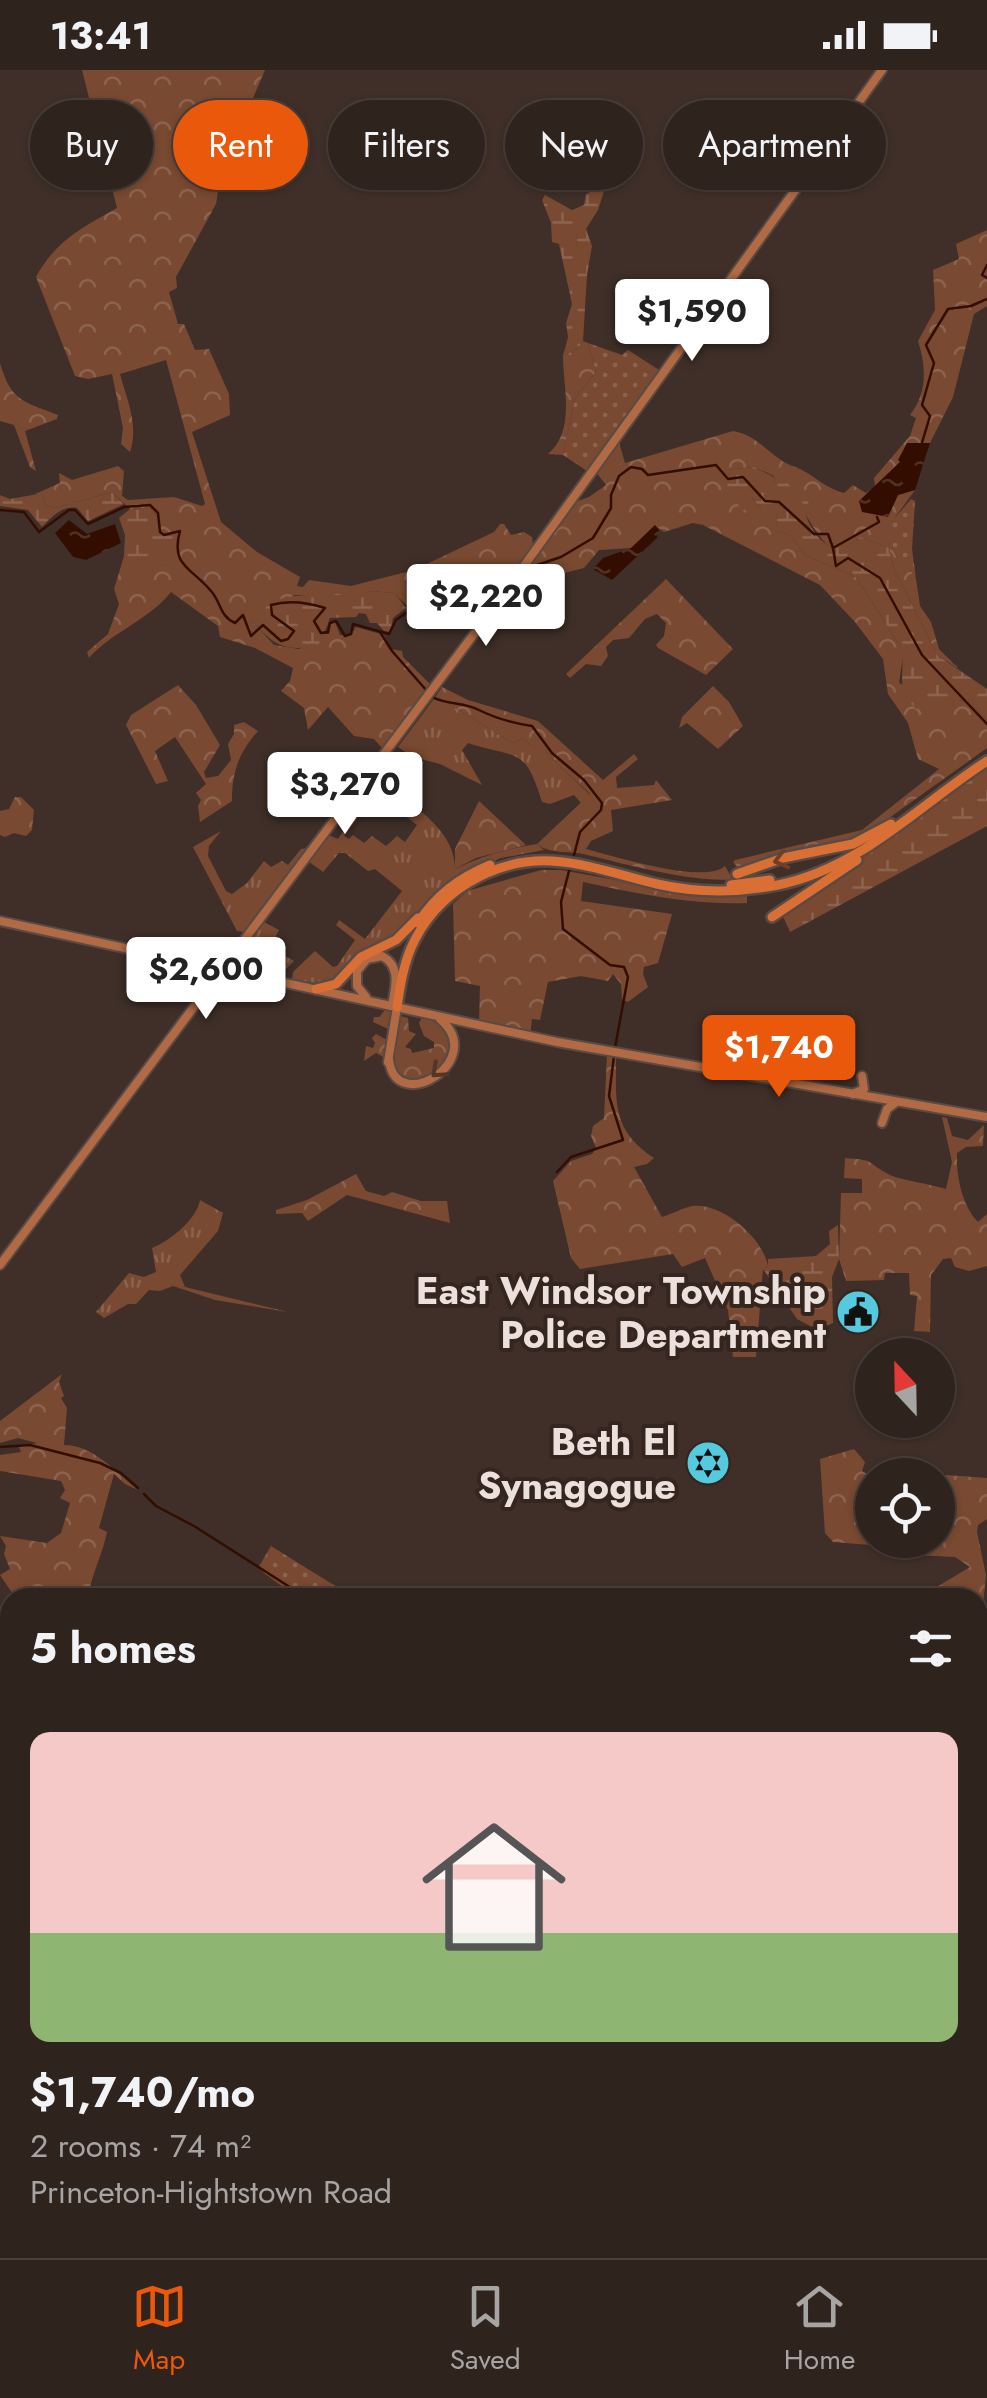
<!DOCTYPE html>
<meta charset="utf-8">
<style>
body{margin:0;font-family:Jost,sans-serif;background:#372b27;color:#f1f3f6;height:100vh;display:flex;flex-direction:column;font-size:38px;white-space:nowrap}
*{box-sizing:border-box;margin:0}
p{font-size:32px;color:#a7a4a4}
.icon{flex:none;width:55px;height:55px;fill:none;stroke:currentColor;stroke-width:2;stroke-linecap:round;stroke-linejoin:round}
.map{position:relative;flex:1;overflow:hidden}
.side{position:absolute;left:0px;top:1518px;width:988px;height:672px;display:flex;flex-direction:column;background:#2f231e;border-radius:30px 30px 0 0;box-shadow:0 2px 8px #0004,0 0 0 2px #4a403c}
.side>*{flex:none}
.guide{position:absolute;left:30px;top:30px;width:928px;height:90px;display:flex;gap:20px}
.needle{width:65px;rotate:338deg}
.tools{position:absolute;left:855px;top:1268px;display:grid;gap:20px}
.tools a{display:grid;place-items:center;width:100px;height:100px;border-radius:50%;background:#2f231e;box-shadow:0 2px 8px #0004,0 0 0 2px #4a403c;font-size:50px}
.price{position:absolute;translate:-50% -85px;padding:0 22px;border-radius:10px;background:#fff;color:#222;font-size:32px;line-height:65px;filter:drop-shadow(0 2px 5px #0008)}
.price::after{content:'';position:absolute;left:50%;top:60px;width:30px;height:22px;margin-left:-15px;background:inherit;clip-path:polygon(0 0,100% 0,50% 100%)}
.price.current{background:#ea580c;color:#fff}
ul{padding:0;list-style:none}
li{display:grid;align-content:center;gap:20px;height:530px;padding:0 30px}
li span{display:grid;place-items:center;height:310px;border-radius:20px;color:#555}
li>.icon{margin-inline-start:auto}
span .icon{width:180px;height:180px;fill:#fffc;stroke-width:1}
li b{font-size:42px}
h2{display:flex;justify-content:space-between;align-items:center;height:120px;padding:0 30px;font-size:42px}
.tag{padding:0 35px;border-radius:45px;background:#2f231e;box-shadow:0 2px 8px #0004,0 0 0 2px #4a403c;font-size:35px;line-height:90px}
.tag.current{background:#ea580c;color:#fff}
.status{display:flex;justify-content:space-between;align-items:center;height:70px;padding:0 50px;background:#2f231e;direction:ltr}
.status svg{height:28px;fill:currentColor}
.dock{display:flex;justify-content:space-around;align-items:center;height:140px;border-top:2px solid #4a403c;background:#2f231e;font-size:28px;color:#a7a4a4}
.dock a{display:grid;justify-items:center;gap:5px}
.dock .current{color:#ea580c}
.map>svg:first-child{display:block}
.grass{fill:url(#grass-tufts)}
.forest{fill:url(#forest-crowns)}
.wetland{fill:url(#wetland-marsh)}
.park{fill:url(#park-dots)}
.water{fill:url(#water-ripples)}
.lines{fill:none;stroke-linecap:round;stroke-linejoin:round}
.stream{stroke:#330e00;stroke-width:2.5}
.major-casing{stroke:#584b45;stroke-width:12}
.highway-casing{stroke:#584b45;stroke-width:14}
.major{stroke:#b26a44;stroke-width:8}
.highway{stroke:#da6f35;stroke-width:9}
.oneway{stroke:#6e3f26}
.oneway2{stroke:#543628}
.labels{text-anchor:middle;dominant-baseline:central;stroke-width:8;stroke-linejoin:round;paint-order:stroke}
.poi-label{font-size:38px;font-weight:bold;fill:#ebe0dc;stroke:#34251e;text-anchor:end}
</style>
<div class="status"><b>13:41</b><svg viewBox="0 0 49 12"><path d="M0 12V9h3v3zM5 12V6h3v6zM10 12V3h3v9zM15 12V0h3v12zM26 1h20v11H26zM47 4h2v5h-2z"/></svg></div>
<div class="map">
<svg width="987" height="2188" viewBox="0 0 987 2188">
<defs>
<pattern id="grass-tufts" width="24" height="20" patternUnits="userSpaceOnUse" patternTransform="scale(2.5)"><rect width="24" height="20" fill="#794931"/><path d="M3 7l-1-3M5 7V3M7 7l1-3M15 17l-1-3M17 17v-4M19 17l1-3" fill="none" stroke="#8c634e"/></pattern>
<pattern id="forest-crowns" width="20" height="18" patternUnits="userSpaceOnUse" patternTransform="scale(2.5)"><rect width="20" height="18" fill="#794931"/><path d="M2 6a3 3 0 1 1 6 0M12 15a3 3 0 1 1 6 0" fill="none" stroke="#8c634e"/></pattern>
<pattern id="wetland-marsh" width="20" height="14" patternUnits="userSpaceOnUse" patternTransform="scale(2.5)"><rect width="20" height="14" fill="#794931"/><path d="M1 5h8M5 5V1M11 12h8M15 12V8" fill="none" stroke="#8c634e"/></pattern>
<pattern id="park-dots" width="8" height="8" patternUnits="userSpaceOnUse" patternTransform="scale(2.5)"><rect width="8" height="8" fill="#794931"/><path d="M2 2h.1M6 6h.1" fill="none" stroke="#8c634e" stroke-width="1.8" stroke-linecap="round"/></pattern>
<pattern id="water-ripples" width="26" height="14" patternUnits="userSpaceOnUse" patternTransform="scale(2.5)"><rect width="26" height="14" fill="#330e00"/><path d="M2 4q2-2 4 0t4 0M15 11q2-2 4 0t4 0" fill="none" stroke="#513125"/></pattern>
</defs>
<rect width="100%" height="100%" fill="#3f2f28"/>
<g class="grass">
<path d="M436 626 512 673 523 669 537 680 544 679C558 697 574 708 590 725L581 733 574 725 550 734 542 732C525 676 518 689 468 673L462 680 482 715 440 694 413 687 398 677Z"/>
<path d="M392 685 414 697 402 710 399 722C423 744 455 764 455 799 481 786 509 778 537 774L544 780 501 788 458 806 441 818 394 867 334 913 327 915 292 909 293 902 315 881 333 897 337 896 355 870 336 855 339 850 365 869 402 821 375 799 368 801 345 783H339L323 802 308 791 328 765 338 769 344 760 337 751 364 719 370 723 359 746 344 766 349 769 353 765 364 773 372 766 386 776 397 766 405 772 417 755 372 721 369 712 381 716 388 709 380 699Z"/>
<polygon points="221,761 209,776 208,786 226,821 232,824 247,813 264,791 271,797 282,791 288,795 301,779 308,778 244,862 237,861 193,777"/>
<polygon points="262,851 279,860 270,877 294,891 279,906 235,895 234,890"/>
<path d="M200 1130 223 1143 218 1161 180 1205 185 1217 288 1242 215 1230 173 1216 160 1221 149 1220 136 1234H128L104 1248 96 1242 129 1203 144 1207 156 1202 152 1178C170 1171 197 1149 200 1130Z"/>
</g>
<g class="forest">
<path d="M82 0H265L221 103 216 134 176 207 177 218 169 222 178 254H184L195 280 209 279 229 324 230 345 192 362 221 452 257 482 300 507 297 516 303 517 309 510 351 516 414 500 494 462 500 454H504L511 465 524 462 532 467 533 475C519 496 510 521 483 523L465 551C438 554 411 544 395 523L371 521 352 527 295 525 251 550 274 575 299 579 320 564H329L330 554 335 552 340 565H351L356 557 384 565 391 579 402 581 403 587 430 614 382 678 374 669 354 666 328 637 308 660 304 638 281 621 290 611 293 598 255 578 220 567 218 556 171 522C149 550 113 561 89 588L87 582 108 564 119 534 114 519 124 486 144 489 179 487 174 475 176 462 162 467 158 448 150 438 130 439 112 422 55 438 45 435 43 424H35L60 413 59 403 72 410 118 396 124 401 122 426 128 430 174 427 202 436 205 434 166 290 120 304C127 330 139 355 130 382L121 374 123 358 112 304 88 309 75 306 36 207C55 171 83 157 117 138Z"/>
<path d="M987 160V236L974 244 953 327 930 373H907L901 391 875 416 874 408 910 366 916 348 910 345C928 322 926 296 918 271L935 240 933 200 959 189 956 174Z"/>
<path d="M583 271 588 273 596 302 575 328 563 385 548 384C576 361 563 317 563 286L578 278Z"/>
<path d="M0 293C11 331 22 331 58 345L57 349 25 361 36 401 30 397 14 355 0 351Z"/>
<path d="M733 361C753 364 765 379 781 390 787 395 795 396 802 400 817 408 826 418 844 423L853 415 866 423 872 419 859 431 888 446 898 425 915 420 894 449 909 497 916 509 920 536 931 552 939 579 959 599 937 585 894 499 889 478 860 467C831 495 820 466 805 444 797 433 785 423 775 413L774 406 754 397 727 400 748 428H752L760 437 762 453 791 466 805 485 856 507 900 576 903 586 899 613 941 631 968 630 987 650V678L861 768 841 775 788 783 739 799 733 792 735 790 862 760 939 699 918 689 908 653 888 624 883 589 855 552 820 515 703 455 693 453 664 462 657 457 631 478 599 480 584 498 564 503 556 518 562 530 522 526 506 542 502 537 572 433 589 427 606 415 596 402 619 372 625 393Z"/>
<polygon points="666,509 733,579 706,605 658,578 656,575 664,566 666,553 657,544 645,549 629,568 613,570 606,577 608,586 601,596 586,594 570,608 566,604"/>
<path d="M178 615 196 635 220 675 204 702 206 708 218 706 231 690 228 674 234 664V655L244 652 258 661C239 683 232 701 232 731L200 752 198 736 201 730 196 723 206 714 175 667 155 681 168 711 156 714 126 655 131 645Z"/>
<polygon points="713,616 729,632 743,656 718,679 687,653 679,658 682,647"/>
<path d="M442 617 468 630 538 651 603 710 634 684 638 689 616 707 617 718 654 715 656 710 672 730 611 740 613 761 591 771 586 779C614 786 704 815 725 796L733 810C680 810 634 796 583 784 568 781 549 784 537 774L590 724C574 708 558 697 544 679L538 681 523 669 512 673 436 626Z"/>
<polygon points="15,727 21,727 34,740 32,760 26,766 14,763 5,767 0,765 0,741 9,739"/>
<polygon points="479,731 526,775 476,788 455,799 455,779"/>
<path d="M541 800H561L698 825 747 824V833C691 835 638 824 583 812L581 831 672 844 658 893 644 897 643 904 648 917 628 932 622 929 621 914 613 904 608 911 581 906 548 912 540 950 532 949 530 967 479 953 480 916 455 911 453 834 467 821Z"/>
<polygon points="389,935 397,937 396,945 408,948 409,961 416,964 405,977 411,979 412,983 434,978 434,972 424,966 419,953 424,943 448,955 452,984 434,1008 404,1013 389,990 376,983 364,991 366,976 373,978 375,973 372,968 376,964 387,970 388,959 373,952 374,947 379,947"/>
<path d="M607 984 616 988C616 1034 612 1060 654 1088L647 1094 634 1097 662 1147C672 1144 682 1138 692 1136 722 1132 763 1168 768 1196L763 1199 756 1287H733L728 1240 705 1188 682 1197 673 1184 580 1199 571 1188 553 1111 571 1091 592 1084 596 1078 591 1066 593 1056 604 1048Z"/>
<path d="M942 1047 947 1048 952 1066 968 1070 984 1055 983 1076 966 1077 957 1083C956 1105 962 1136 978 1152L987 1144V1196L969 1201 955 1197 951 1188 943 1189 931 1205 930 1262 914 1261 917 1226 910 1225 909 1203H885L884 1210 846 1211 839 1189 841 1123H862V1109L844 1108 845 1088C877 1090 865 1092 890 1105 897 1109 934 1115 946 1119L952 1092Z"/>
<polygon points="356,1104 366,1121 384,1126 392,1122 421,1131 447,1131 450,1153 347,1125 308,1151 302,1143 276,1144 276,1140 307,1130"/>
<path d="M62 1304 59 1312 64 1326 61 1328 67 1338 64 1375C93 1375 116 1402 138 1420L125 1414 114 1404 99 1458 107 1462C102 1486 92 1503 88 1527H15L0 1505 10 1499 4 1484 6 1476 0 1466 47 1473 61 1463 70 1433 60 1428 65 1420 61 1411 0 1401V1385L21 1382 19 1377 37 1373 18 1368 0 1373V1351Z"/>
<polygon points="854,1379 865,1392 862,1401 872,1407 872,1470 938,1470 938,1417 946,1405 987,1408 987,1449 978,1455 977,1462 986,1505 983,1535 978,1539 978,1528 935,1527 935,1518 970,1497 955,1487 913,1485 882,1476 833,1472 825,1463 820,1389"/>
<polygon points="987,2053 987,2188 800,2188 829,2180 978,2180 978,2066"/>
<polygon points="125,2180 290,2180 287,2188 125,2188"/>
<polygon points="493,2180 632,2180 629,2188 506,2188 493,2186"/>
</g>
<g class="wetland">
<polygon points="601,117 605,118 598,140 586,159 592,176 587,205 583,271 578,278 563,286 568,267 566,253 572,234 559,174 552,172 551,153 542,130 545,125 572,140 584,135 586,124"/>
<path d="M754 397 774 407 775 413H787L808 432 811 440 806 446C816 472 837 490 860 467L889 478 894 499 937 585 987 619V650L968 630H960L948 640 940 631 916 639C892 614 908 603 900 576L856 507 805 485 791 466 761 453 760 437 752 428H748L745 440H741L723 409 727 400Z"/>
<path d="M112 422 124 434 88 451 77 438C62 435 52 447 42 457L28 440 0 436V425L10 429 43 423 45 435 55 438Z"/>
<path d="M150 438 158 448 162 466 177 461C174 474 180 483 177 495L144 490 133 496 132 488 124 486 125 465 119 448 130 439Z"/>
<path d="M371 521 395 523 406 538 393 548 390 562 384 561 377 553H370L366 544 359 543 356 547 330 548 324 564 320 565 319 575C283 583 274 575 250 549L266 541V535C298 517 336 531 371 521Z"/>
<polygon points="987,698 987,756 790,862 782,844 814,825 969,707"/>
<polygon points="838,1155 839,1189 832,1207 833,1253 816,1259 797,1249 763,1199 768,1196 768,1189 816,1186 830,1174 829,1161"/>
</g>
<g class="park">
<polygon points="588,273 622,285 628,280 659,300 587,401 563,385 575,328 596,302"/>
<polygon points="911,429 915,431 912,479 916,509 909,497 899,493 887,468 894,449"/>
<path d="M271 1476 353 1527C304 1528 297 1530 258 1498Z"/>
</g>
<g class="water">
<polygon points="907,373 930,373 915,420 898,425 888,447 862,442 859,431 900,392 898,390"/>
<polygon points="69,450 87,464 115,454 121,473 86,490 73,487 55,463"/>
<polygon points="655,455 659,460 657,468 612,510 593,499 603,488 631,478"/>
</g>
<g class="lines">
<g class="stream">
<polyline points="987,195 982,205 987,208"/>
<polyline points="921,376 930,346 922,335 934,293 926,275 948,239 971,236 987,229"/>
<path d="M0 440 24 442 39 462 69 440H75L88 454 124 437 150 435 158 443 160 462 164 465 180 461C170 496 192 498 211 521 221 532 220 547 235 553L243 545 251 566 263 555 281 571 288 569 294 561 272 545 271 535C289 530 309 533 325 538L314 551 321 563 328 562 330 553 336 551 345 566 351 564 353 554 389 564 396 550 406 543 451 554 465 553 467 548 457 540 472 533 475 516 492 519 509 509"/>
<polyline points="833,478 836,496 848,488 880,508 922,585 987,654"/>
<polyline points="515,514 528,498 561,487 593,468 611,438 611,425 619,406 631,397 642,399 648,405 716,395 728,409 743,407 765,431 779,432 814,464 828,464 833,478 879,452 877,447"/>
<polyline points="380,562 392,581 427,621"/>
<path d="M432 627C447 635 464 632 479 640 495 648 512 653 532 656L552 683 584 710 602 733 601 740 580 762 574 785"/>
<polyline points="570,797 561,832 563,859 610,895 624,897 628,907 615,978"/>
<polyline points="557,1102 571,1087 623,1070 609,1026 614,986"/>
<polyline points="0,1377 30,1375 100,1393 121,1403 138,1418"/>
<polyline points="144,1424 156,1436 194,1456 307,1528"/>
<polyline points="978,1620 987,1619"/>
<polyline points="6,1792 10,1794"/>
<polyline points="509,2180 511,2188"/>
</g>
<defs>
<g id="major">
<polyline points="0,851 557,972 987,1047"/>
<path d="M366 927 357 916V901L367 889 382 886C402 897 395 917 392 936"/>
<path d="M389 990C396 1047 489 990 440 949"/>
<polyline points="388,992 397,937"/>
<polyline points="853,1024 864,1019 862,1006"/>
<polyline points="882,1053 887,1039 895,1033"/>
<polyline points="0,1195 495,536 882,0"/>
<polyline points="978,1907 987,1896"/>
<polyline points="0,1964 10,1968"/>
<polyline points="682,2180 698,2188"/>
</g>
<g id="highway">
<polyline points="737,804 783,788 853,774 891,754"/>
<polyline points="731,815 770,810"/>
<polyline points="772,847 857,790"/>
<path d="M418 853C436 825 459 808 490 795"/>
<polyline points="316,919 336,914 361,887 396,870 418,848"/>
<path d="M397 937C400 917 403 897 411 878 435 823 493 788 552 791 587 793 623 806 657 814 697 823 738 823 778 815 861 798 919 735 987 691"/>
<polyline points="978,1883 987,1863"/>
<polyline points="978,1899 987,1880"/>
<polyline points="764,2188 770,2180"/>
</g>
</defs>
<use href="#major" class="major-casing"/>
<use href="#highway" class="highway-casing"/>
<use href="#major" class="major"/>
<use href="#highway" class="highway"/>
</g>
<defs><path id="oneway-chevron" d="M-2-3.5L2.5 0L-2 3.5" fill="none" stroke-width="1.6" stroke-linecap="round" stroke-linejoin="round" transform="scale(2.5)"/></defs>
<use class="oneway" href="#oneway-chevron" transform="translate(781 790) rotate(165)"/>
<use class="oneway2" href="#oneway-chevron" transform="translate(438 1001) rotate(138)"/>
<defs>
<symbol id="civic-disc" viewBox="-11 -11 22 22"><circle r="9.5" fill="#55cadf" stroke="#34251e"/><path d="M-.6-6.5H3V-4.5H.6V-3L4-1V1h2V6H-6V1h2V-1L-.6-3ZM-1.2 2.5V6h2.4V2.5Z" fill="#111"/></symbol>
<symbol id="synagogue-disc" viewBox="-11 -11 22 22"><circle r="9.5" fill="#55cadf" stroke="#34251e"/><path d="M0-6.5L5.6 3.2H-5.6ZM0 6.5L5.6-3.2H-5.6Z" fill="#111"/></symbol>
</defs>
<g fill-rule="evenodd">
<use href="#civic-disc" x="833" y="1217" width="50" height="50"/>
<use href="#synagogue-disc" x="683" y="1368" width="50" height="50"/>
</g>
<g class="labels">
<g class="poi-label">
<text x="826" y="1220">East Windsor Township<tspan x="826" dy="44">Police Department</tspan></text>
<text x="676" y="1371">Beth El<tspan x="676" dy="44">Synagogue</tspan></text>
</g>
</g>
</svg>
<div class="tools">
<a><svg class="needle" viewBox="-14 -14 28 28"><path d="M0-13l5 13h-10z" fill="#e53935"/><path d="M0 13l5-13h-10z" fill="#a7a4a4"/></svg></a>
<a><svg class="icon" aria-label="locate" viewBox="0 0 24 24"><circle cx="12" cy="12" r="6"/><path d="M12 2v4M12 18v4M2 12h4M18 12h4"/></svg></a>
</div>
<b class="price" style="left:692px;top:294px">$1,590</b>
<b class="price" style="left:486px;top:579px">$2,220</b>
<b class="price" style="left:345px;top:767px">$3,270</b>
<b class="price" style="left:206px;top:952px">$2,600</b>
<b class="price current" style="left:779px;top:1030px">$1,740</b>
<div class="guide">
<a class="tag">Buy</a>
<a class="tag current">Rent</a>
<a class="tag">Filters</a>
<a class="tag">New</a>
<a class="tag">Apartment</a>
</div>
<section class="side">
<h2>5 homes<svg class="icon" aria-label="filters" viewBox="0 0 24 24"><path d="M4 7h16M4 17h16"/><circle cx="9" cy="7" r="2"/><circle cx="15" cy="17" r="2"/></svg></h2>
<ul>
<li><span style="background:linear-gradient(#f6c9c9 65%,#8fb573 0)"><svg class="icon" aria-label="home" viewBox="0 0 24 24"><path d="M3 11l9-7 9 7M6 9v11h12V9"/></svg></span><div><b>$1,740/mo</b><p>2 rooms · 74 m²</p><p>Princeton-Hightstown Road</p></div></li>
</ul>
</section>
</div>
<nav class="dock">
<a class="current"><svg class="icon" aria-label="map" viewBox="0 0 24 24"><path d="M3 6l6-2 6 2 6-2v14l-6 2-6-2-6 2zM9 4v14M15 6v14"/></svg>Map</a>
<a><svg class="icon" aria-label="saved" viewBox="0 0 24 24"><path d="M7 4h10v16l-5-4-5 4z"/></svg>Saved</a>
<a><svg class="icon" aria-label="home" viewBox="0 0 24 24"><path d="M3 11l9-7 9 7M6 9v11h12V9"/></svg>Home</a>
</nav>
